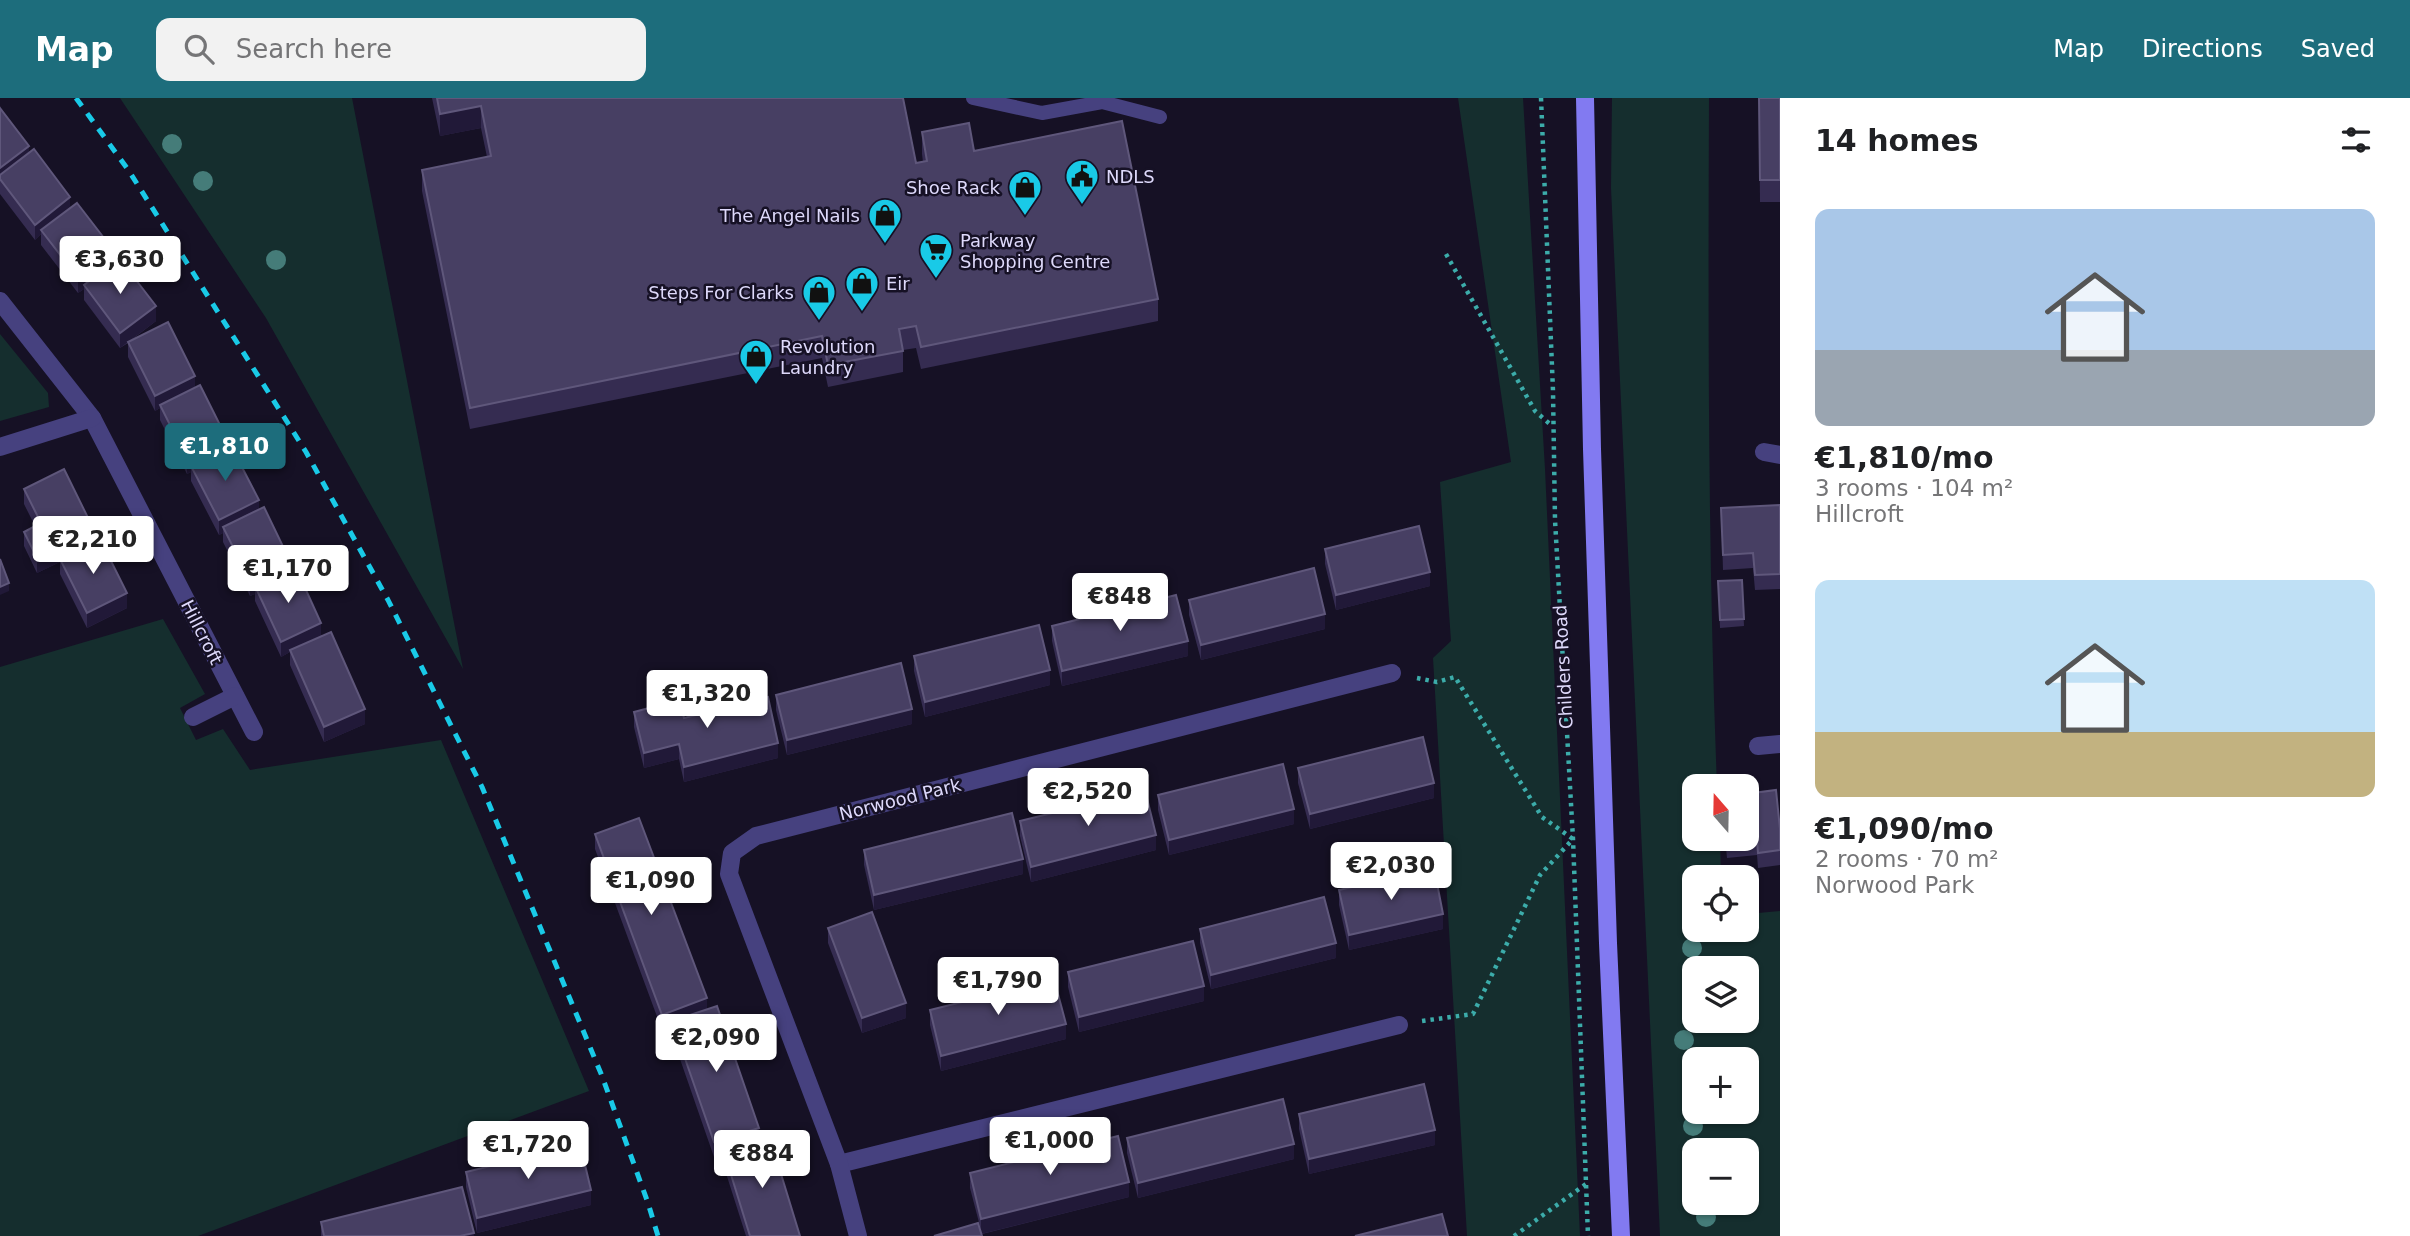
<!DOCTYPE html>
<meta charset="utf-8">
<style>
body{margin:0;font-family:"DejaVu Sans",sans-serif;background:#f2f2f2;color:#202124;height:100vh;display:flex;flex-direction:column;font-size:26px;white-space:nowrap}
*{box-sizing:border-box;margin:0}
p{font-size:23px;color:#757577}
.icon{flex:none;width:38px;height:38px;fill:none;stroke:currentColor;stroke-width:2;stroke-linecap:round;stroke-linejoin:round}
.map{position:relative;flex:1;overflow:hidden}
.details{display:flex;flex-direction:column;background:#fff;width:630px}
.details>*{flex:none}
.needle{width:46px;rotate:340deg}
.tools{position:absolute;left:1682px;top:676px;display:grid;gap:14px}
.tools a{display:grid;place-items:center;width:77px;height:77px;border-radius:14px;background:#fff;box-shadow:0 2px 5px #0004;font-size:35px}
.price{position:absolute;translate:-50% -60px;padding:0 16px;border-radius:7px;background:#fff;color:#222;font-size:23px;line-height:46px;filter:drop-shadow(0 2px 4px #0008)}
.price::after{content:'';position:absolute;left:50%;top:42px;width:21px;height:16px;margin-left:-10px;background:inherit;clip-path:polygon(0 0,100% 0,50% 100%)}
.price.selected{background:#1d6d7c;color:#fff}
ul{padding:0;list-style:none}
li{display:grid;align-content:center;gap:14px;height:371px;padding:0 35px}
li span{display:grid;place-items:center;height:217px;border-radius:14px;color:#555}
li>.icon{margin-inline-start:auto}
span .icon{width:126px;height:126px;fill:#fffc;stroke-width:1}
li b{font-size:30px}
h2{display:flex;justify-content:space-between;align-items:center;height:84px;padding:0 35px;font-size:30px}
header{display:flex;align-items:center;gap:42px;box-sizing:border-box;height:98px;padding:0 35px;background:#1d6d7c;color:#fff}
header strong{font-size:33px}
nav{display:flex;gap:38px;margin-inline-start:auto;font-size:24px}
.search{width:490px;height:63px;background:#f2f2f2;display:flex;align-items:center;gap:18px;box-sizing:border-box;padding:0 24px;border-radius:14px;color:#757577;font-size:26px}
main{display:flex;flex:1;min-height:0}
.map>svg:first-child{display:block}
.green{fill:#152e2e;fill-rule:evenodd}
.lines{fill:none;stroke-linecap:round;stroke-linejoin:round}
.path{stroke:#3cacaa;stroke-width:4.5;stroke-dasharray:3.5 5;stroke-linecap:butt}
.service{stroke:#46417f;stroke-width:14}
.minor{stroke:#46417f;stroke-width:18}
.secondary{stroke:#827af1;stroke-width:18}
.rail{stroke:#19cae7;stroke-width:5;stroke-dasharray:10 9;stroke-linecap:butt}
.tree{fill:#457c79}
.wall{fill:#352c51}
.shaded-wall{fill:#211938}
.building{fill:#473f63;stroke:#5f577b;stroke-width:2}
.labels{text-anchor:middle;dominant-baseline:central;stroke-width:5;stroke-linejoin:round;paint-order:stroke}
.poi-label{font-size:18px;fill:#ded9fb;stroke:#161125;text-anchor:start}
.street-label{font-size:18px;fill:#ded9fb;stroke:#161125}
</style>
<header>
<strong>Map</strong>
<div class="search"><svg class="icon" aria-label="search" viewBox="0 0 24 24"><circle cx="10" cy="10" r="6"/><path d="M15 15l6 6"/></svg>Search here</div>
<nav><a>Map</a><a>Directions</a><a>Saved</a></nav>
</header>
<main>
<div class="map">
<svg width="1780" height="1138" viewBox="0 0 1780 1138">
<rect width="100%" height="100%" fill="#161125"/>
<g class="green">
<polygon points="120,0 352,0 463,571 266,220"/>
<polygon points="1458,0 1523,0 1545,371 1580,1138 1467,1138 1433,560 1451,543 1440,384 1511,364"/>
<path d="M1612 0H1709C1708 229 1708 459 1717 688H1694V740H1720L1721 779H1694V831H1746L1747 816 1780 813V1138H1660L1611 90ZM1694 870H1746V922H1694ZM1694 961H1746V1013H1694ZM1694 1052H1746V1104H1694Z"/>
<polygon points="0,236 48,295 49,309 0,323"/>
<polygon points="163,521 205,596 180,610 196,642 223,631 250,672 441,642 589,993 198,1138 0,1138 0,569"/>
</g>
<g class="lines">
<g class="path">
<polyline points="1541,0 1553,293 1555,422 1573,741 1588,1138"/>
<polyline points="1446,156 1535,313 1551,327"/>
<polyline points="1417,580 1437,584 1455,579 1542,719 1573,741 1540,777 1473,916 1422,923"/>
<polyline points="1514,1138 1586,1086"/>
</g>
<polyline class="service" points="973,0 1042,15 1102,4 1160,19"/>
<g class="minor">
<polyline points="0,203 92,320 254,634"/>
<polyline points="0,349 92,320"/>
<polyline points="1764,354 1780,357"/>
<polyline points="193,619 235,598"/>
<polyline points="1758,648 1780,646"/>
<polyline points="839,1066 1399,927"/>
<polyline points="858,1138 839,1066 729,776 732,755 756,738 1392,575"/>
</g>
<polyline class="secondary" points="1585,0 1592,351 1608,845 1621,1138"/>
<polyline class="rail" points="76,0 129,73 306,354 388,502 482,689 602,978 648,1105 658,1138"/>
</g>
<g class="tree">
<circle cx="172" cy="46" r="10"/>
<circle cx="203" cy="83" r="10"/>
<circle cx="276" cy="162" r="10"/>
<circle cx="1692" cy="850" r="10"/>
<circle cx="1684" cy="942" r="10"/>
<circle cx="1693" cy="1028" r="10"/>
<circle cx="1706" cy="1119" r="10"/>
</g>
<g class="wall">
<polygon points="432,0 903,0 916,65 923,64 922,56 922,34 974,53 1158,201 1158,223 921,271 916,250 903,252 903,274 828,289 822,260 470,331 422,93 422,72 487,59 481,30 440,38"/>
<polygon points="1759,0 1780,0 1780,104 1760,104"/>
<polygon points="0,10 29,55 70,110 114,164 156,223 130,243 195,289 290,473 365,626 324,644 290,567 290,554 281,559 255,503 255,496 250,498 223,444 223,435 219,437 191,383 191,374 187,376 160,322 160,310 155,313 128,259 128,245 120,250 84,202 84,191 78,195 41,147 41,136 35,142 0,96"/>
<polygon points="24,391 94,444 127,510 87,530 60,476 60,464 37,475 24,448 24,434 35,428 24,406"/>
<polygon points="1780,407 1780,491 1755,492 1753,470 1723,472 1721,410"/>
<polygon points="1325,451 1430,488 1336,512 1325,466"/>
<polygon points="1742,482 1744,528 1720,530 1718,483"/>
<polygon points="1189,502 1325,531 1201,562 1189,517"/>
<polygon points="1052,528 1188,558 1062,588 1052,543"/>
<polygon points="914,558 1050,587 925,619 914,573"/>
<polygon points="776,597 912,626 787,657 776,612"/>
<polygon points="634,614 684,620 778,660 684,684 679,661 644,670 634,629"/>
<polygon points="1298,670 1434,700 1310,731 1298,685"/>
<polygon points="1158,697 1294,726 1169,757 1158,712"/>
<polygon points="1020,723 1156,752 1031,784 1020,738"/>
<polygon points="1780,731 1780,767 1758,770 1757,757 1727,760 1725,740 1746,740"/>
<polygon points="595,736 707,911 759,1043 800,1138 746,1138 724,1069 724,1056 714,1059 672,938 672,928 662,932 595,751"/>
<polygon points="864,752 1023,776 874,812 864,767"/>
<polygon points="1339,792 1443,831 1349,852 1339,807"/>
<polygon points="828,830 906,920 862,935 828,845"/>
<polygon points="1200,831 1336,860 1211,891 1200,845"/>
<polygon points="1068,874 1204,903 1079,934 1068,889"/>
<polygon points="930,912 1066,941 941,973 930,927"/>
<polygon points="1299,1016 1435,1047 1309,1076 1299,1031"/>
<polygon points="1127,1040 1294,1061 1138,1100 1127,1055"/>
<polygon points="466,1074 591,1107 477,1135 466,1089"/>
<polygon points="970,1075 1129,1099 982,1136 970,1090"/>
<polygon points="321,1124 474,1138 321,1138"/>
</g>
<g class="shaded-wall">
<polygon points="481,8 481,30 440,38 440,16"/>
<polygon points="29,48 29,63 0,81 0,70"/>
<polygon points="70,99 70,114 41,132 41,136 35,142 35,127"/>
<polygon points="114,153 114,168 84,187 84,191 78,195 78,180"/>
<polygon points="156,208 156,223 120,250 120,235"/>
<polygon points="195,278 195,293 160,307 160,310 155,313 155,298"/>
<polygon points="227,341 227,356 191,368 191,374 187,376 187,361"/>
<polygon points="259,402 259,417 223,429 223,435 219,437 219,422"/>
<polygon points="94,432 94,447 60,461 60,464 37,475 37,460"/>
<polygon points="290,463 290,478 255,488 255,496 250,498 250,483"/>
<polygon points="1430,474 1430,488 1336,512 1336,497"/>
<polygon points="9,485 9,493 0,497 0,489"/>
<polygon points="127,495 127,510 87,530 87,515"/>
<polygon points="1325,516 1325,531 1201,562 1201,547"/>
<polygon points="321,525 321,540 290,552 290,554 281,559 281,544"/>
<polygon points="1188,543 1188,558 1062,588 1062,573"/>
<polygon points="1050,572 1050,587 925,619 925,604"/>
<polygon points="365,611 365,626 324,644 324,629"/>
<polygon points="912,611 912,626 787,657 787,642"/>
<polygon points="778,645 778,660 684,684 684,669"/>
<polygon points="679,646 679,661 644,670 644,655"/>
<polygon points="1434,685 1434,700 1310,731 1310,716"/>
<polygon points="1294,711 1294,726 1169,757 1169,742"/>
<polygon points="1156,737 1156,752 1031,784 1031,769"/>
<polygon points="1023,761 1023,776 874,812 874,797"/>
<polygon points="1443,816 1443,831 1349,852 1349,837"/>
<polygon points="1336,845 1336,860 1211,891 1211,877"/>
<polygon points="1204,888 1204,903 1079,934 1079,919"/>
<polygon points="707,900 707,915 672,923 672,928 662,932 662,917"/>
<polygon points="906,905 906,920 862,935 862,920"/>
<polygon points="1066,926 1066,941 941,973 941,958"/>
<polygon points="759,1030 759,1045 714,1059 714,1044"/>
<polygon points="1435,1032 1435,1047 1309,1076 1309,1061"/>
<polygon points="1294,1046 1294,1061 1138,1100 1138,1085"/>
<polygon points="1129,1084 1129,1099 981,1136 981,1121"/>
<polygon points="591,1092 591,1107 477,1135 477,1120"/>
<polygon points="474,1135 474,1138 460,1138"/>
</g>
<g class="building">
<polygon points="437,0 903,0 916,65 927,63 922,34 969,25 974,53 1122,23 1158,201 921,249 916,228 899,231 903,253 828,267 822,238 470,310 422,72 491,58 481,8 440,16"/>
<polygon points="1759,0 1780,0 1780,82 1760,82"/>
<polygon points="0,10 29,48 0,70"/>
<polygon points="34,51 70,99 35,127 0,81 0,77"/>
<polygon points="77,105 114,153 78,180 41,132"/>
<polygon points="119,160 156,208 120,235 84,187"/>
<polygon points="168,224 195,278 155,298 128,244"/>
<polygon points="200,287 227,341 187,361 160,307"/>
<polygon points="231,348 259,402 219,422 191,368"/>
<polygon points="64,371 94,432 37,460 24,434 41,425 24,391"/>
<polygon points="1780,407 1780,476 1755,477 1753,455 1723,457 1721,410"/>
<polygon points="264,409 290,463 250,483 223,429"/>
<polygon points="1419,428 1430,474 1336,497 1325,451"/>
<polygon points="100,441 127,495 87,515 60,461"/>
<polygon points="0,461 9,485 0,489"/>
<polygon points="296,470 321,525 281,544 255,488"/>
<polygon points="1314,470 1325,516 1201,547 1189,502"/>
<polygon points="1742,482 1744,521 1720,522 1718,483"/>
<polygon points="1176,497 1188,543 1062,573 1052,528"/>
<polygon points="1039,527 1050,572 925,604 914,558"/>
<polygon points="331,534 365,611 324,629 290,552"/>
<polygon points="901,565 912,611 787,642 776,597"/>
<polygon points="768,599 778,645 684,669 679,646 644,655 634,614 679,602 684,620"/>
<polygon points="1423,639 1434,685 1310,716 1298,670"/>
<polygon points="1283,666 1294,711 1169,742 1158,697"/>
<polygon points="1145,692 1156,737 1031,769 1020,723"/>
<polygon points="1776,692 1780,731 1780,752 1758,755 1757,742 1727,745 1726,740 1746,740 1746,696"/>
<polygon points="1012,715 1023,761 874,797 864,752"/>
<polygon points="639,720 707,900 662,917 595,736"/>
<polygon points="1434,770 1443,816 1349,837 1339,792"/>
<rect x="1726" y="770" width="16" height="9"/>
<polygon points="1324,799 1336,845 1211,877 1200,831"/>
<polygon points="872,814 906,905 862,920 828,830"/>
<polygon points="1193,843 1204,888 1079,919 1068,874"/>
<polygon points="1054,881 1066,926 941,958 930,912"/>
<polygon points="717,908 759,1030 714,1044 672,923"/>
<polygon points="1424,986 1435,1032 1309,1061 1299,1016"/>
<polygon points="1283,1001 1294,1046 1138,1085 1127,1040"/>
<polygon points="1118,1038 1129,1084 981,1121 970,1075"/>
<polygon points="770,1040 800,1138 750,1138 724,1054"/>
<polygon points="580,1046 591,1092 477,1120 466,1074"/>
<polygon points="462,1089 474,1135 460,1138 324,1138 321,1124"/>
<polygon points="1442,1116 1448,1138 1355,1138"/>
<polygon points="978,1125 982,1138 934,1138"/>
</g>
<defs>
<symbol id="civic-pin" viewBox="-11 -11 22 30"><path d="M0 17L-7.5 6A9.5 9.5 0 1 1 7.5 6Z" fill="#19cae7" stroke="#161125"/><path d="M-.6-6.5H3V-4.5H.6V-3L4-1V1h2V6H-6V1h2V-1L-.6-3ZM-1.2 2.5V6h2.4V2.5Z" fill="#111"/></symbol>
<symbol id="shop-pin" viewBox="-11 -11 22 30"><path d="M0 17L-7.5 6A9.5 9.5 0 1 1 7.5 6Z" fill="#19cae7" stroke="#161125"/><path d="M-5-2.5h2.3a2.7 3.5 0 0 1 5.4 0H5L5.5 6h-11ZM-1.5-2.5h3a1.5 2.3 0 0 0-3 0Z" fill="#111"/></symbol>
<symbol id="supermarket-pin" viewBox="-11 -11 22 30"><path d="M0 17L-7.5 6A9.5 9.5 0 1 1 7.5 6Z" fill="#19cae7" stroke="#161125"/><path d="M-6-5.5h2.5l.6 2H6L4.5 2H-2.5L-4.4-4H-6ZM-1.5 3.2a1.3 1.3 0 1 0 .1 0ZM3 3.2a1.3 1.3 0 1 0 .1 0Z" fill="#111"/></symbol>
</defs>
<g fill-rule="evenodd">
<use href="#civic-pin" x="1063" y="59" width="38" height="52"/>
<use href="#shop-pin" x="1006" y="70" width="38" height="52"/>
<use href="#shop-pin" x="866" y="98" width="38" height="52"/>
<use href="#supermarket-pin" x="917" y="133" width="38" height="52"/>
<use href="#shop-pin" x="843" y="166" width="38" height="52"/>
<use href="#shop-pin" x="800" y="175" width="38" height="52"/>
<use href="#shop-pin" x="737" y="239" width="38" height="52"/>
</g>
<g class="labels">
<g class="poi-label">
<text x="1106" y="78">NDLS</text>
<text x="1000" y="89" text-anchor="end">Shoe Rack</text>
<text x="860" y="117" text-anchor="end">The Angel Nails</text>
<text x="960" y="142">Parkway<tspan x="960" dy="21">Shopping Centre</tspan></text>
<text x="886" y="185">Eir</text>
<text x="794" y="194" text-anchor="end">Steps For Clarks</text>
<text x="780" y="248">Revolution<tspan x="780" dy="21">Laundry</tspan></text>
</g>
<g class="street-label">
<text transform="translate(202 534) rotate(63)">Hillcroft</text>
<text transform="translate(1563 569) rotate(-93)">Childers Road</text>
<text transform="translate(900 701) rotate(-14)">Norwood Park</text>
</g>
</g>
</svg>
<div class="tools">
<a><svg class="needle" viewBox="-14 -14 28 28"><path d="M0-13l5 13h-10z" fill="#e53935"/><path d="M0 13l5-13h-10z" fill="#757577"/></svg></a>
<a><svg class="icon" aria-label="locate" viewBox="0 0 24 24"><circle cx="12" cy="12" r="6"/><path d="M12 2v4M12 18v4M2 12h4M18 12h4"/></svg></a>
<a><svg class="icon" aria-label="layers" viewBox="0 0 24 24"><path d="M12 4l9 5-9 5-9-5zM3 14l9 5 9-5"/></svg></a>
<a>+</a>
<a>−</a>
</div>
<b class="price" style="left:120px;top:198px">€3,630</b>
<b class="price selected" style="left:225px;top:385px">€1,810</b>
<b class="price" style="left:93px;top:478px">€2,210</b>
<b class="price" style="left:288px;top:507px">€1,170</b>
<b class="price" style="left:1120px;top:535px">€848</b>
<b class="price" style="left:707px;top:632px">€1,320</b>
<b class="price" style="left:1088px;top:730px">€2,520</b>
<b class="price" style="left:1391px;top:804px">€2,030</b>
<b class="price" style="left:651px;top:819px">€1,090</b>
<b class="price" style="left:998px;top:919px">€1,790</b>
<b class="price" style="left:716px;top:976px">€2,090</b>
<b class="price" style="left:1050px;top:1079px">€1,000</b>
<b class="price" style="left:528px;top:1083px">€1,720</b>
<b class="price" style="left:762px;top:1092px">€884</b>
</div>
<section class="details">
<h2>14 homes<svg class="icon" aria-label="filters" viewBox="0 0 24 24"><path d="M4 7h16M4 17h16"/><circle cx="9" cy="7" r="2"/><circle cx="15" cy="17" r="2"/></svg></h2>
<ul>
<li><span style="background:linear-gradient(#a9c7e8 65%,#9aa5b1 0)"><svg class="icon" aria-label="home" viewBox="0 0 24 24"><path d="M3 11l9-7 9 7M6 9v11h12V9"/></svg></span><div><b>€1,810/mo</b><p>3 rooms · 104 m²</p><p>Hillcroft</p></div></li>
<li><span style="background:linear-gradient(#bfe0f5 70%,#c2b280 0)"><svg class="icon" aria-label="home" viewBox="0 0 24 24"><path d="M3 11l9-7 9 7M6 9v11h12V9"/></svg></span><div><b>€1,090/mo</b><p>2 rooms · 70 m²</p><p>Norwood Park</p></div></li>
</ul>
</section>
</main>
